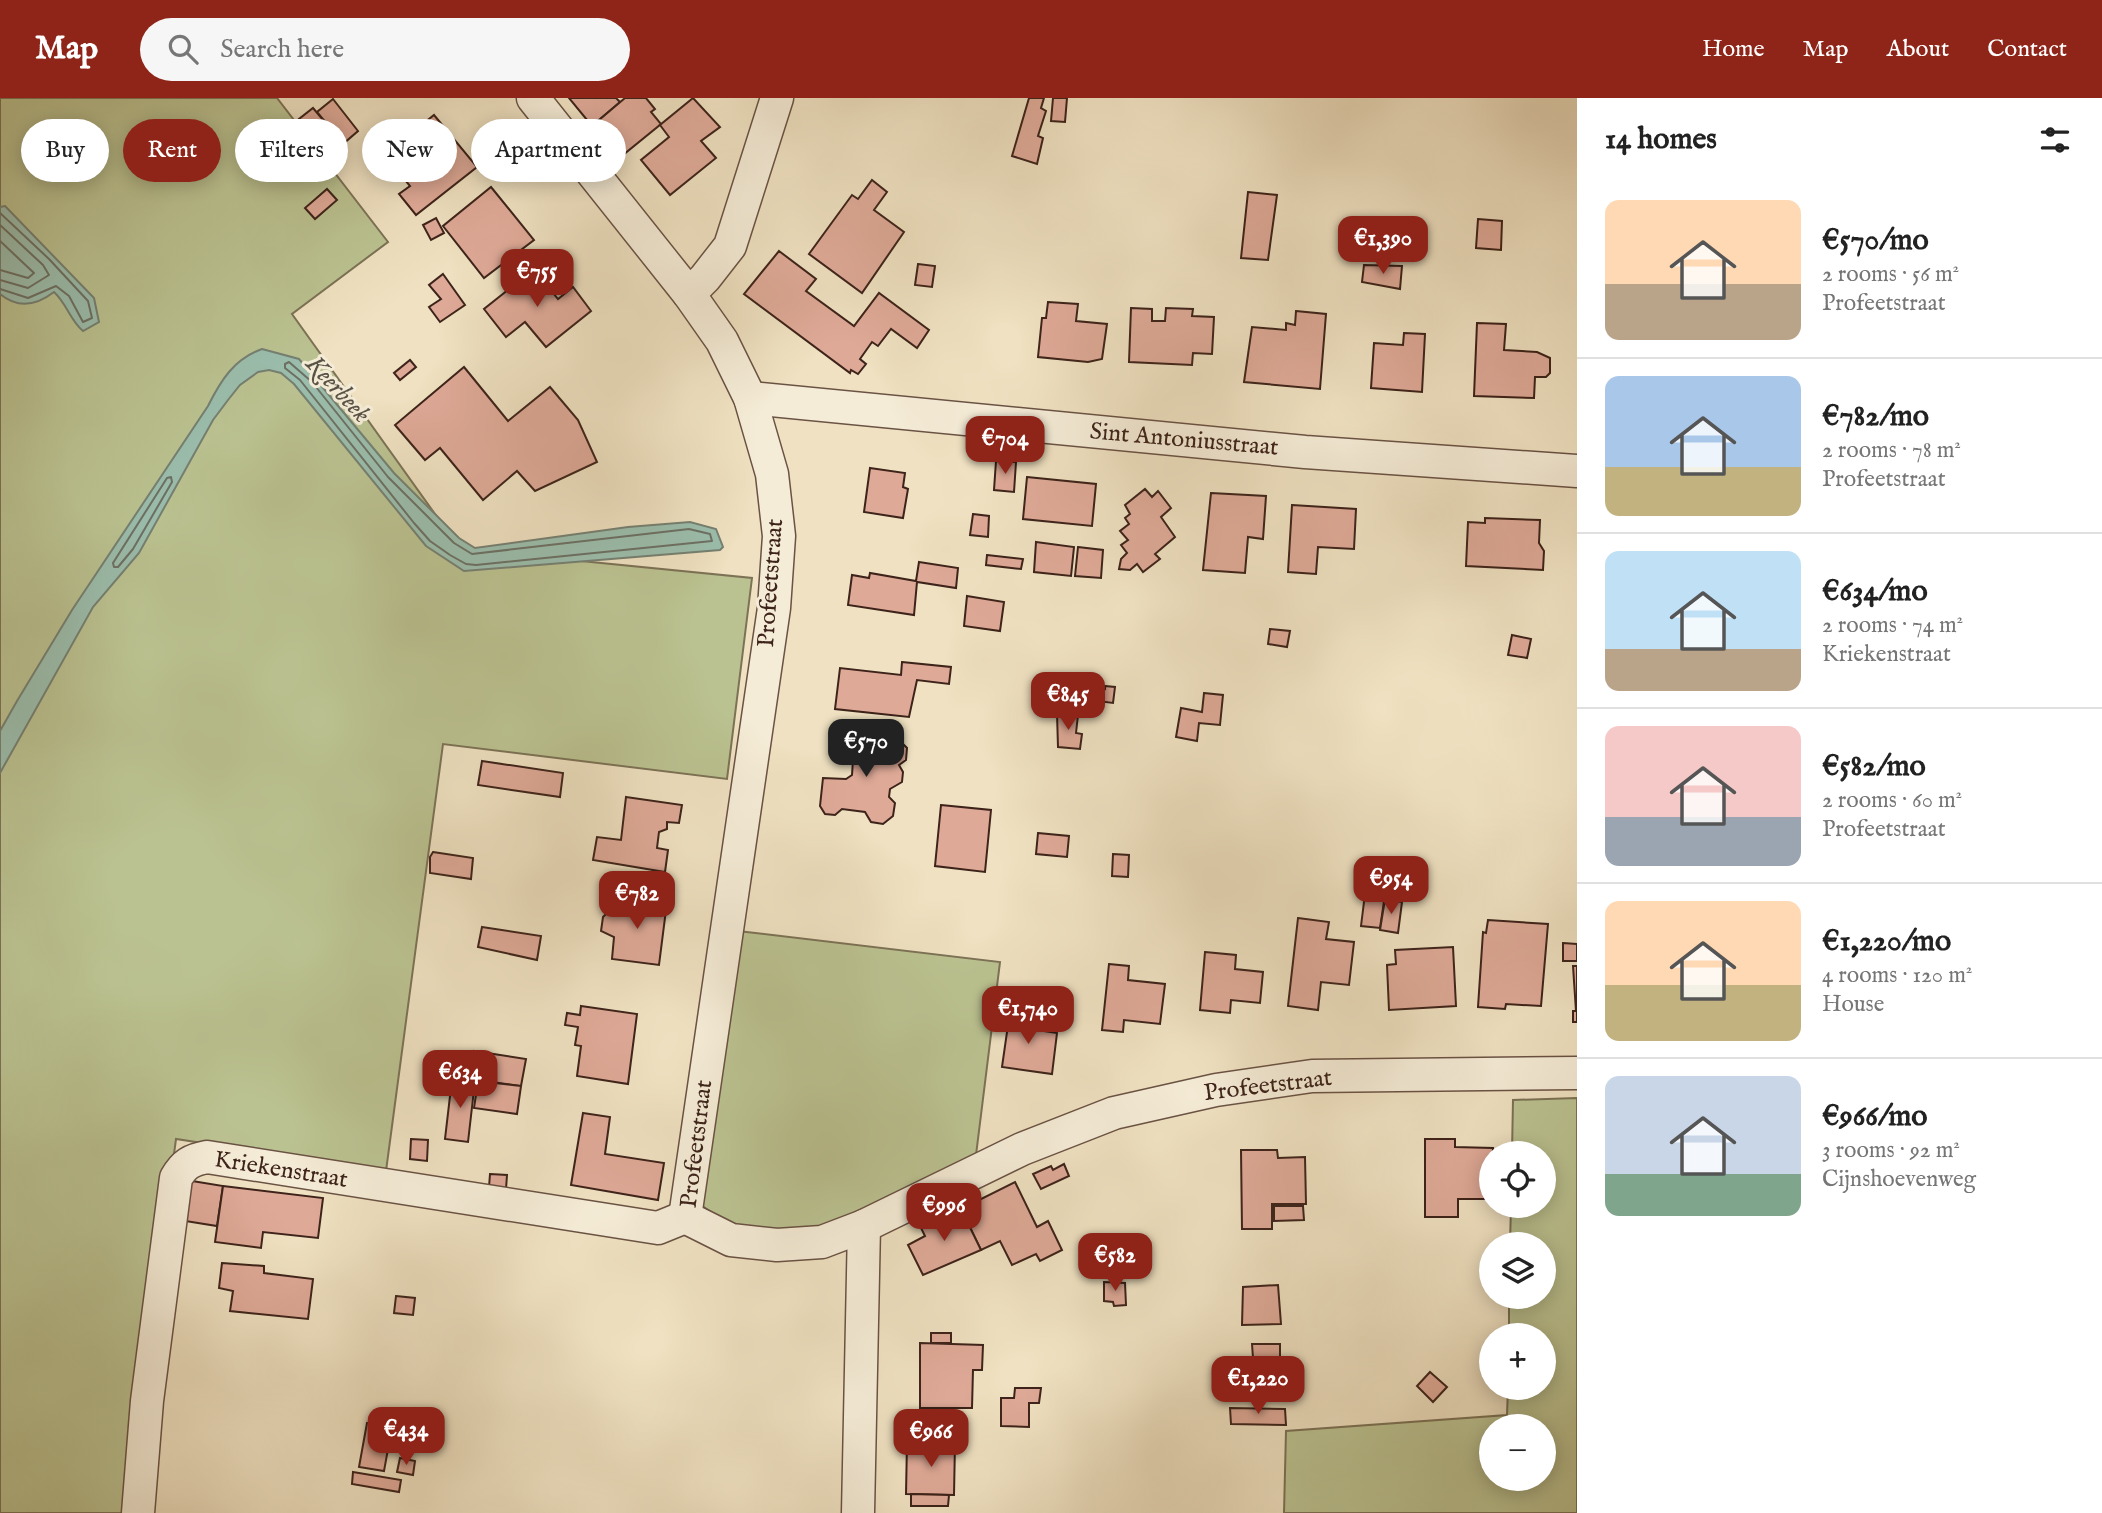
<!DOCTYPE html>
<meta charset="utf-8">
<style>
body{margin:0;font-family:"IM FELL English",serif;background:#f6f6f6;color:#222;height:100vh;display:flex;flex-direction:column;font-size:26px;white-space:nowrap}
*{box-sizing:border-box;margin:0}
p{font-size:23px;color:#767676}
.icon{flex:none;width:38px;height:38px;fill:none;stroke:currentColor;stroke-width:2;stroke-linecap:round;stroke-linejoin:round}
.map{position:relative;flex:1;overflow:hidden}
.sheet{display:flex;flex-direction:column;background:#fff;width:525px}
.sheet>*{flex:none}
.hud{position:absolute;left:21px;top:21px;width:665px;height:63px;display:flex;gap:14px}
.fabs{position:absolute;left:1479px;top:1043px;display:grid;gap:14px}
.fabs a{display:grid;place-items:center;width:77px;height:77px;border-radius:50%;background:#fff;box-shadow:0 4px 18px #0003;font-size:35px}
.price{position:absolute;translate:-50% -60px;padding:0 16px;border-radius:14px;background:#8f2418;color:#fff;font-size:23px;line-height:46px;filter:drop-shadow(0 2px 4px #0008)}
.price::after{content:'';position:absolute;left:50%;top:42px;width:21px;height:16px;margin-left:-10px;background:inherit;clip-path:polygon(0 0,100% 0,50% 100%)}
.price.selected{background:#222;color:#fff}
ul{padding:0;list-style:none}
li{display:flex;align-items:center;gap:21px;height:175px;padding:0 28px}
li+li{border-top:2px solid #e0e0e0}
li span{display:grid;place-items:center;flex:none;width:196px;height:140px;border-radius:14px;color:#555}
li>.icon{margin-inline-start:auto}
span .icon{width:84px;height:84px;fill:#fffc;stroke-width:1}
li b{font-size:30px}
h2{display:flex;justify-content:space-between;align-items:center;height:84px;padding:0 28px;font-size:30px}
.tag{padding:0 24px;border-radius:32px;background:#fff;box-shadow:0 4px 18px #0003;font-size:24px;line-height:63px}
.tag.selected{background:#8f2418;color:#fff}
header{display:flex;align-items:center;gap:42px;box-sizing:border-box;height:98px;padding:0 35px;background:#8f2418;color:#fff}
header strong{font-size:33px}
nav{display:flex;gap:38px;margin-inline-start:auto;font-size:24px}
.search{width:490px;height:63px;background:#f6f6f6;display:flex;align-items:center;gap:18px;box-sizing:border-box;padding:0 24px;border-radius:38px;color:#767676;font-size:26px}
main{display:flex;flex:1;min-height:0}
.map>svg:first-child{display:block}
.green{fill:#bbc291;stroke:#7c7256;stroke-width:2;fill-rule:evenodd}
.water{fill:#9bbead;stroke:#758072;stroke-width:2}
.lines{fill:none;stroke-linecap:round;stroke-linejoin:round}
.shore{stroke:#6c7064;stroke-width:2}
.building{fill:#dea997;stroke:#3d231a;stroke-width:2}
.minor-casing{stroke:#6a5244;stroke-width:35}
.minor{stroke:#f5ecd7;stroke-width:32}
.labels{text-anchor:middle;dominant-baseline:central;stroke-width:6;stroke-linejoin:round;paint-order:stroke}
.street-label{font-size:24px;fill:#3d231a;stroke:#f5ecd7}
.water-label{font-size:26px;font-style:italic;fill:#595246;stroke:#f5ecd7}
</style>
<header>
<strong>Map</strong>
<div class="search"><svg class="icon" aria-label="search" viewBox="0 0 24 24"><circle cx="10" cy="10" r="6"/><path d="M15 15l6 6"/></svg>Search here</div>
<nav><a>Home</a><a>Map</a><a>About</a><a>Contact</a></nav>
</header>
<main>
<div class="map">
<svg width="1577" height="1415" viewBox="0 0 1577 1415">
<rect width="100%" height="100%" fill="#efe1c1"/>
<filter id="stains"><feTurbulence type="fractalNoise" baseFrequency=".00286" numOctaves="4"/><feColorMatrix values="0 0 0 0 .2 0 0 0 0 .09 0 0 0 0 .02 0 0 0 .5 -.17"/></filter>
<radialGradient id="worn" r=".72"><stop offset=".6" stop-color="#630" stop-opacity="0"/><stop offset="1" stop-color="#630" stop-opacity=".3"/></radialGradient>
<g class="green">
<polygon points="0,0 277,0 388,144 292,216 460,451 752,480 727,681 443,646 386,1073 176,1041 126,1415 0,1415"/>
<polygon points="738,833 1000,864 976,1057 823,1130 777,1133 733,1129 698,1105"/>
<path d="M1577 1000V1415H1284L1286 1333 1507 1317 1508 1290H1544V1237H1509V1199H1544V1146H1510L1511 1108H1544V1055H1512L1513 1002ZM1544 1328V1381H1491V1328Z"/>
</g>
<g class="water">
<path d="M5 108 94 200 99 224 83 233C70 222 67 206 54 194 37 207 18 211 0 196V109Z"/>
<path d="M262 251 299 261 394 375 459 440 475 450 628 429 690 424 716 431 723 449 720 452 464 473 426 448 294 286 281 275 269 272 258 274 240 287 228 302 213 322 139 455 93 509 0 675V633L17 603 72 512 208 308C221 282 234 261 262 251Z"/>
</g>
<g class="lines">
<g class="shore">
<polyline points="0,115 49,161 88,203 92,220 83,224 69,198 56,188 28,200 0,191"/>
<polyline points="0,127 43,167 49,177 28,190 0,182"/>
<polyline points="0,143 34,175 28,180 0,172"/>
<polygon points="289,264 312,284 388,379 454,445 472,456 689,431 710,436 712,443 476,467 466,466 450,457 430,443 414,425 300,282 285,270 285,266"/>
<polygon points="171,379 172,384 133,451 118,469 114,469 113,465 167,380"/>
</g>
</g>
<g class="building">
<polygon points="569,0 616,0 620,4 592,28"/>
<polygon points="625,0 646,0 655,11 651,14 661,26 618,61 592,28"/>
<polygon points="693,0 720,29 701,43 716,60 670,97 641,62 669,39 660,27"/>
<polygon points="1029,0 1044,0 1041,10 1046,13 1038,38 1043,40 1037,66 1012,58"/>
<polygon points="1053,0 1067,0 1065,24 1051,23"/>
<polygon points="333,1 358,33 343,46 317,14"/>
<polygon points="313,10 345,48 331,60 299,21"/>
<polygon points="434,17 477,69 416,117 399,96 410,88 385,57"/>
<polygon points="872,82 887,94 874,112 904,134 862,195 809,156 852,97 858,101"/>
<polygon points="491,89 534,142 484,180 443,128"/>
<polygon points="327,91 337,102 315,121 305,110"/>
<polygon points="1248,94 1277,97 1268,162 1241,160"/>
<polygon points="436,120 444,135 431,142 423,127"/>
<polygon points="1478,121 1502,123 1501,152 1476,150"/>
<polygon points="779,153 816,181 806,193 854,228 879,195 929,232 917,250 891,231 878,248 872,244 860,261 866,266 858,276 851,272 850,275 744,196"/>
<polygon points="918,166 935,168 932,189 915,187"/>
<polygon points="1364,167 1402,168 1400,191 1362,184"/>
<polygon points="534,171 558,201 573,189 591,213 546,249 525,224 506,239 484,211"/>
<polygon points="443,176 465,207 440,224 429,209 441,201 429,187"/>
<polygon points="1048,204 1078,206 1076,223 1107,226 1102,261 1088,264 1038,259 1042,220 1046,220"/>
<polygon points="1131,210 1152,211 1152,223 1165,223 1166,210 1193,211 1192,218 1214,219 1212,256 1193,255 1192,267 1129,264"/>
<polygon points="1296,213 1326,216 1320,291 1244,284 1252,229 1286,232 1286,225 1295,227"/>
<polygon points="1477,225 1506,226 1504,252 1537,254 1550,260 1550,275 1546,279 1535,279 1534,300 1474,298"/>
<polygon points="1404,235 1425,236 1422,294 1371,290 1374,245 1403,247"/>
<polygon points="410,262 416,269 400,282 394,275"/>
<polygon points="464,269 508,323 550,289 578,322 597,364 535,393 517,373 483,402 440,350 425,362 395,327"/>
<polygon points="996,363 1016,364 1014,394 994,392"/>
<polygon points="870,370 905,375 903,389 908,391 903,420 864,414"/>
<polygon points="1027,379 1096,386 1092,428 1023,421"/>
<polygon points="1145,391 1152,399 1158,393 1171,410 1161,419 1175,439 1155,456 1160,461 1143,474 1137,466 1130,472 1119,471 1121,461 1127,455 1121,447 1128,442 1120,433 1129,426 1125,420 1130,416 1125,407"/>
<polygon points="1211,395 1266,398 1263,441 1248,439 1245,475 1203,472"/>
<polygon points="1292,407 1356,411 1354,451 1318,449 1316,476 1288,474"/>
<polygon points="973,416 989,418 988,439 970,437"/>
<polygon points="1485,420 1540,422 1539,445 1544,453 1543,472 1466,468 1468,424 1485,425"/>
<polygon points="1036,444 1074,449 1071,478 1034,474"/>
<polygon points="1078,449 1103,452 1101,480 1075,478"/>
<polygon points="987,457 1023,461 1021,471 986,467"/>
<polygon points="919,464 958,470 956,490 917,484 914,517 848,507 852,477 869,480 870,475 916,483"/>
<polygon points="967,498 1004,504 1000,533 964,528"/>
<polygon points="1270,531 1290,533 1287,549 1268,546"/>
<polygon points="1512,537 1531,541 1527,560 1508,557"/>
<polygon points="902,564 951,569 949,586 917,582 909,619 835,611 840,570 901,577"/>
<polygon points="1057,584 1086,588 1084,615 1054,611"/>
<polygon points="1105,588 1115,589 1113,605 1097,603 1098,590 1105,591"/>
<polygon points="1204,595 1223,597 1220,627 1199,625 1197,643 1176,639 1181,610 1202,614"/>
<polygon points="1057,615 1078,617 1076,635 1082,636 1080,651 1058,649"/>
<polygon points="849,638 901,644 907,650 906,662 899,667 903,674 902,684 890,691 889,699 895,705 893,718 883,726 871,724 865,714 842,711 835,717 825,716 820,708 823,680 846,681 852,677 853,662 847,661 841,654 842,644"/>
<polygon points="482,663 563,675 560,699 478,687"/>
<polygon points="626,699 682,707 679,725 667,724 667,731 659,734 657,750 668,752 665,774 593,762 597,739 621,742"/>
<polygon points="941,707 991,712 985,774 935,768"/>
<polygon points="1038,735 1069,738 1067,759 1036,756"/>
<polygon points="433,754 473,760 471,781 430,775 430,759"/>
<polygon points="1113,756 1129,757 1128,779 1112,778"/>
<polygon points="1365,796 1385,797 1380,830 1361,828"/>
<polygon points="627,798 667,804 659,867 612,861 614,839 601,833 603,819 607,815 625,817"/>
<polygon points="1385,801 1402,804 1398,835 1380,832"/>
<polygon points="1298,820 1329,824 1326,841 1354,844 1349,887 1321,884 1318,912 1288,908"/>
<polygon points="1488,822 1548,826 1541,908 1506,906 1505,911 1478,909 1483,834 1486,835"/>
<polygon points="482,829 541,838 537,862 478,849"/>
<polygon points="1563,845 1577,846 1577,863 1563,863"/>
<polygon points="1453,849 1456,908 1389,912 1387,867 1396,866 1395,852"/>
<polygon points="1205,854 1236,857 1235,871 1263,874 1260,905 1231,902 1230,915 1200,912"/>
<polygon points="1109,866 1129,868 1128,882 1165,886 1160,926 1124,922 1123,934 1102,932"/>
<polygon points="1573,868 1577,868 1577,924 1573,924 1573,913 1576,913"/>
<polygon points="581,908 637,916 628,986 577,978 581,948 575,947 578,929 565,927 567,915 580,917"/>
<polygon points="1010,913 1033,916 1030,931 1057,935 1052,976 1002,969"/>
<polygon points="474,953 526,961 521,988 469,981"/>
<polygon points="452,981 475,983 468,1044 445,1041"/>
<polygon points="478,983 521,988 517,1016 474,1010"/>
<polygon points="583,1015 610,1019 605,1056 664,1065 658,1102 571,1087"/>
<polygon points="411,1041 428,1042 427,1063 410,1061"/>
<polygon points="1425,1041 1455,1041 1455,1049 1493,1050 1491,1101 1458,1101 1458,1119 1425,1119"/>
<polygon points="1241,1052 1277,1052 1278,1060 1305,1059 1306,1106 1272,1106 1272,1131 1242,1131"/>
<polygon points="1064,1066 1069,1078 1041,1091 1033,1076 1051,1068 1053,1072"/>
<polygon points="490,1076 507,1077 506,1091 489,1089"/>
<polygon points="186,1082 223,1088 217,1128 179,1122"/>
<polygon points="1015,1084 1037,1129 1048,1123 1062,1152 1040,1163 1036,1156 1012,1167 1000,1143 981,1152 961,1111"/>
<polygon points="223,1088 323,1100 318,1140 263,1134 261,1150 215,1144"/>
<polygon points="1274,1108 1303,1108 1304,1122 1274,1123"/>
<polygon points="961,1111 981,1152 923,1177 908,1147 925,1138 921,1130"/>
<polygon points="222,1165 264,1168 264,1175 313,1181 308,1221 230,1213 233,1193 219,1190"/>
<polygon points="1104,1184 1125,1185 1126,1207 1114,1208 1113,1204 1104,1203"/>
<polygon points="1278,1187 1281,1226 1242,1227 1243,1189"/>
<polygon points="396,1198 415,1200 413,1217 394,1215"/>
<rect x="931" y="1235" width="20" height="10"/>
<polygon points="920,1245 983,1247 982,1272 973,1272 972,1310 920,1310"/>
<polygon points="1252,1246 1280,1246 1280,1260 1253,1260"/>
<polygon points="1430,1274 1447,1289 1433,1304 1417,1288"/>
<polygon points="1015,1290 1041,1290 1039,1305 1029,1305 1029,1329 1001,1328 1001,1300 1014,1300"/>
<polygon points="1230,1310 1285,1311 1286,1327 1231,1326"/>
<polygon points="367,1325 392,1329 384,1373 359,1369"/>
<polygon points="925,1334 955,1334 955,1345 925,1344"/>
<polygon points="907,1344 955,1345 954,1397 906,1396"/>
<polygon points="400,1360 415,1363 413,1377 397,1374"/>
<polygon points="353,1374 401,1382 399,1394 352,1386"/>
<polygon points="911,1396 949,1397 948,1408 911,1408"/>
</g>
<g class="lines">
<defs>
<g id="minor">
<polyline points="533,0 689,196 722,243 750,300 772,376 779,438 774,510 685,1119"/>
<polyline points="689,196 705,180 730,148 777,0"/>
<polyline points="750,300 1305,354 1577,373"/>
<polyline points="685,1119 731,1142 777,1147 822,1144 864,1128 1022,1051 1114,1015 1216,992 1312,978 1577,975"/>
<path d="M138 1415 147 1303 176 1080C184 1066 191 1062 207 1059L658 1130 685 1119"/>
<polyline points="858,1415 864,1128"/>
</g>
</defs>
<use href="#minor" class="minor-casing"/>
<use href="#minor" class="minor"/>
</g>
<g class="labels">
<g class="street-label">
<text transform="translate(1184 342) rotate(5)">Sint Antoniusstraat</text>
<text transform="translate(771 485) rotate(-86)">Profeetstraat</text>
<text transform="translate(1268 988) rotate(-7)">Profeetstraat</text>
<text transform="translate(697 1046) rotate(-83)">Profeetstraat</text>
<text transform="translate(281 1072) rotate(9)">Kriekenstraat</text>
</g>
<g class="water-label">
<text transform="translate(338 291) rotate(47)">Keerbeek</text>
</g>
</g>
<rect width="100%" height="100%" filter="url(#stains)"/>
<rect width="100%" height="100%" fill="url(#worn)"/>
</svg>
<div class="fabs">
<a><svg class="icon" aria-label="locate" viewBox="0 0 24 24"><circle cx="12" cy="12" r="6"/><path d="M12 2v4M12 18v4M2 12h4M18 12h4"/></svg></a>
<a><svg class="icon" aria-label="layers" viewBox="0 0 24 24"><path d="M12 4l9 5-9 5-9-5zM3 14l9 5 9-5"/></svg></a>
<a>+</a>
<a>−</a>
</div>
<b class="price" style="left:1383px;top:178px">€1,390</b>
<b class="price" style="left:537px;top:211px">€755</b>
<b class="price" style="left:1005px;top:378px">€704</b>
<b class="price" style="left:1068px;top:634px">€845</b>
<b class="price selected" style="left:866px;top:681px">€570</b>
<b class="price" style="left:1391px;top:818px">€954</b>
<b class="price" style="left:637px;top:833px">€782</b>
<b class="price" style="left:1028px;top:948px">€1,740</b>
<b class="price" style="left:460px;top:1012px">€634</b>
<b class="price" style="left:944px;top:1145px">€996</b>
<b class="price" style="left:1115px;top:1195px">€582</b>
<b class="price" style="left:1258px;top:1318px">€1,220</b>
<b class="price" style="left:406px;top:1369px">€434</b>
<b class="price" style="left:931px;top:1371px">€966</b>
<div class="hud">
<a class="tag">Buy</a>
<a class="tag selected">Rent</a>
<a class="tag">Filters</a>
<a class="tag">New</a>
<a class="tag">Apartment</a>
</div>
</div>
<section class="sheet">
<h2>14 homes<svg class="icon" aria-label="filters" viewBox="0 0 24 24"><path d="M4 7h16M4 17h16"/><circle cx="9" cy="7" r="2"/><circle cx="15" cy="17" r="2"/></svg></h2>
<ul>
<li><span style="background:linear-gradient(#ffd9b3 60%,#b9a48a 0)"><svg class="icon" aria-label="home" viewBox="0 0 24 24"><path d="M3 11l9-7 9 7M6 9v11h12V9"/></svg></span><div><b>€570/mo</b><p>2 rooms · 56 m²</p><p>Profeetstraat</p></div></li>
<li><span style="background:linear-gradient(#a9c7e8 65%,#c2b280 0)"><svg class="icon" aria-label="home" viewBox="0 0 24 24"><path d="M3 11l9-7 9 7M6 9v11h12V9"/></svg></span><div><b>€782/mo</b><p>2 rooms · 78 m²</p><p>Profeetstraat</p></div></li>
<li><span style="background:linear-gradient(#bfe0f5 70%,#b9a48a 0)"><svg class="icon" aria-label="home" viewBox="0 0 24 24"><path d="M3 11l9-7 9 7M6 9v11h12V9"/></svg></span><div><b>€634/mo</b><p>2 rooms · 74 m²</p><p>Kriekenstraat</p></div></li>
<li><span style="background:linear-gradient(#f6c9c9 65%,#9aa5b1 0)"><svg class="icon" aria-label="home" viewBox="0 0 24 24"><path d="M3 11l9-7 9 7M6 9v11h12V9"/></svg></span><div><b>€582/mo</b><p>2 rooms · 60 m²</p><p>Profeetstraat</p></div></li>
<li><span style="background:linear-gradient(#ffd9b3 60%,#c2b280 0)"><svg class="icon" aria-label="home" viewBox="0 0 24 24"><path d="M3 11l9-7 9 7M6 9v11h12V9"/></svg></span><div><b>€1,220/mo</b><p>4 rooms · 120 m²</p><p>House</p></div></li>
<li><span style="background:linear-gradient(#c9d6e8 70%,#7fa58c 0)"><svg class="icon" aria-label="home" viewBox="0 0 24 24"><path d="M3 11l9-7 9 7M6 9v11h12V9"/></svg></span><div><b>€966/mo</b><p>3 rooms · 92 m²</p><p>Cijnshoevenweg</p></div></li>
</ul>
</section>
</main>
